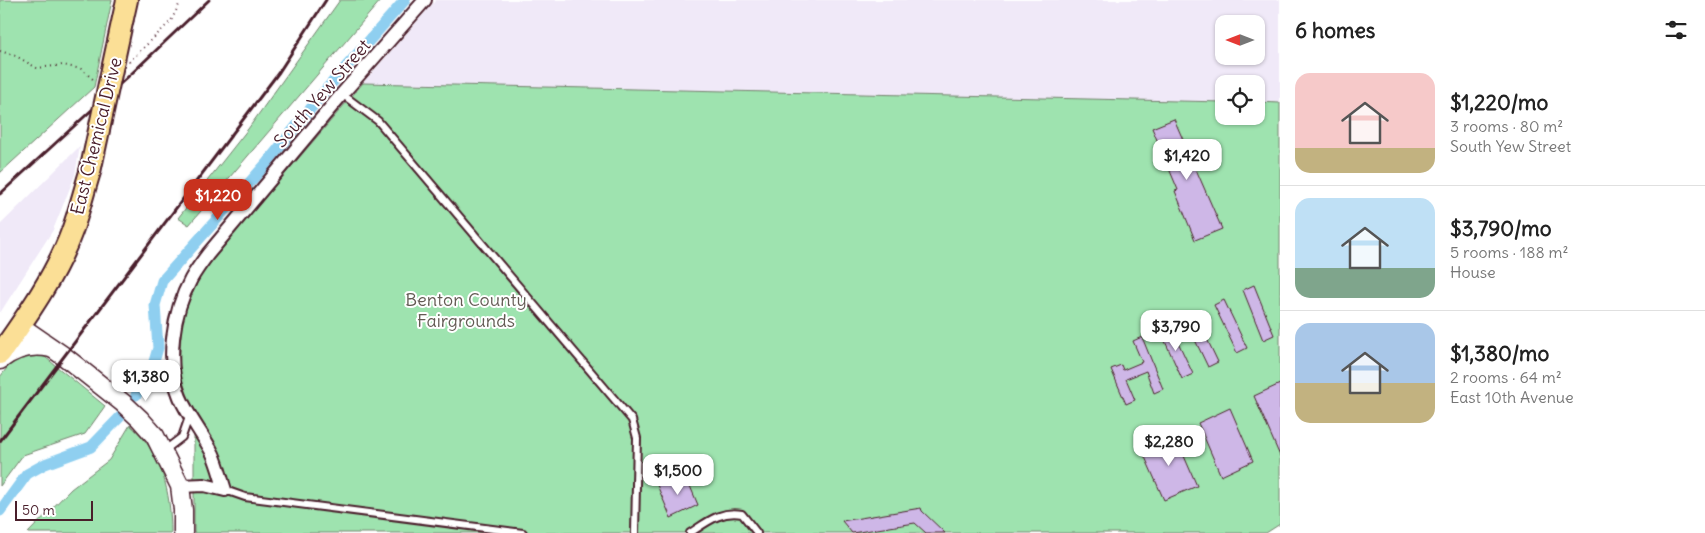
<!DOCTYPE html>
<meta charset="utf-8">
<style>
body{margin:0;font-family:Delius,sans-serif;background:#f6f6f6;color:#222;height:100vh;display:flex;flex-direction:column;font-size:19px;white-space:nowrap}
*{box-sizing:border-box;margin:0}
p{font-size:16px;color:#767676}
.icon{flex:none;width:28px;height:28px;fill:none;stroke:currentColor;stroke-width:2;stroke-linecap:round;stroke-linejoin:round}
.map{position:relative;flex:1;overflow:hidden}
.panel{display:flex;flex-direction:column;background:#fff;width:425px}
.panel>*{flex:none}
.needle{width:32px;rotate:270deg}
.tools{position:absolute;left:1215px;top:15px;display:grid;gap:10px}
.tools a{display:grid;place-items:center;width:50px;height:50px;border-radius:10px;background:#fff;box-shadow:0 1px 4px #0004;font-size:25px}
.scale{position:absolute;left:15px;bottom:12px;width:78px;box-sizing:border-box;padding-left:5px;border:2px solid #4a1f2b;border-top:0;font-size:14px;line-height:18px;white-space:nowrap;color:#4a1f2b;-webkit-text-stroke:4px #fff;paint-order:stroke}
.price{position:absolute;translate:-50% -42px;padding:0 11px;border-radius:10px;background:#fff;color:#222;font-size:16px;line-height:32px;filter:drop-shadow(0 1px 2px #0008)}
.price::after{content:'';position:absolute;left:50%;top:30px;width:15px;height:11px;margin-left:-8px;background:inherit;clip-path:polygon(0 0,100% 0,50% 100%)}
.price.on{background:#c8321e;color:#fff}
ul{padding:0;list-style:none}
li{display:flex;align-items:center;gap:15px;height:125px;padding:0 15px}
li+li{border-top:1px solid #e0e0e0}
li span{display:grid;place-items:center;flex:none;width:140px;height:100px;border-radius:15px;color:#555}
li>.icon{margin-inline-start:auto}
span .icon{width:60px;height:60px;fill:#fffc;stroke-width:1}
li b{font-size:21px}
h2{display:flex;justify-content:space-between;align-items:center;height:60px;padding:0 15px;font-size:21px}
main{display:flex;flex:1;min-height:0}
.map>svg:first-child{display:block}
.built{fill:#f0e9f8;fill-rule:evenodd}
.green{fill:#9ee3af;stroke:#74816d}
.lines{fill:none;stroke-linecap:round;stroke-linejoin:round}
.canal{stroke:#8fcff0;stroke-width:11}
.building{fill:#ceb7e7;stroke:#4a1f2b}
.lane-casing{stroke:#4a1f2b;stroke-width:10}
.street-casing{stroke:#4a1f2b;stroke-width:16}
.secondary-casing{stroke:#4a1f2b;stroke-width:21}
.primary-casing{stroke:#4a1f2b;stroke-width:24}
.path{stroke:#4a1f2b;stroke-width:2;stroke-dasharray:1 4;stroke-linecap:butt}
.lane{stroke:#fff;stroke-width:6}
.street{stroke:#fff;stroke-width:12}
.secondary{stroke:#fff;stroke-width:18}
.primary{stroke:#fbdf96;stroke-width:20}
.rail{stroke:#4a1f2b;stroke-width:3}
.primary-bridge-casing{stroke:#4a1f2b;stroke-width:24;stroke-linecap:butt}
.primary-bridge{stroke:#fbdf96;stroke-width:20}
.labels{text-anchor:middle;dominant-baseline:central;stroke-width:4;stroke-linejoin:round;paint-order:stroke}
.street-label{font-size:18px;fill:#4a1f2b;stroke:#fff}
.park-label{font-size:18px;fill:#635a53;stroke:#fff}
</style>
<main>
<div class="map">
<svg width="1280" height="533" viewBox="0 0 1280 533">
<rect width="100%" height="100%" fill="#fff"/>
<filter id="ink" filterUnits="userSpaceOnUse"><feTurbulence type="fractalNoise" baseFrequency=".02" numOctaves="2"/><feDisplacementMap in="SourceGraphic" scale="10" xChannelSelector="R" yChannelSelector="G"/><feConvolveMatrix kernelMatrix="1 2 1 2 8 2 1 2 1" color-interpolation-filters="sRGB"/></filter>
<g filter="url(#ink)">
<g class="built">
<path d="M436 0H1280V103L1256 102V84H1224V102L363 83ZM1224 24H1256V56H1224Z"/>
<polygon points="80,146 75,175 53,230 0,313 0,225"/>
</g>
<g class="green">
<polygon points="0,0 112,0 94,87 0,173"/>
<polygon points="340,0 381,0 189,225 178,218 248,129"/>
<polygon points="363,83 1224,102 1224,116 1256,116 1256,102 1280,103 1280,524 1266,533 194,533 194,413 179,371 182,317 203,270"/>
<polygon points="26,354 45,357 105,406 85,434 23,455 0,486 0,377 13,360"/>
<path d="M130 425C162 452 171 493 171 533H28L71 489 109 460Z"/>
</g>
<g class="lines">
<g class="canal">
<polyline points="136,395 150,375 158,348 155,305 162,281 266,164 323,93 405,0"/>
<polyline points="0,511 27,474 45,464 91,447 120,417"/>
</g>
</g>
<g class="building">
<polygon points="1174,119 1222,229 1195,240 1175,191 1178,190 1152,128"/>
<polygon points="1254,285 1274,335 1263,340 1243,290"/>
<polygon points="1224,300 1247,348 1237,353 1214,305"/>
<polygon points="1195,314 1218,362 1208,367 1185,319"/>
<polygon points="1170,325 1193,374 1182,379 1160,330"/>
<polygon points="1142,337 1163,389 1154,393 1146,371 1126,379 1135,400 1126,404 1111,369 1121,365 1123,370 1142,362 1133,341"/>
<polygon points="1280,384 1280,456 1254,396"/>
<polygon points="1230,408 1253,461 1221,476 1198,423"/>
<polygon points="1174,433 1197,486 1164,500 1141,448"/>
<polygon points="685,474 698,505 671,518 657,485"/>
<polygon points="921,508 922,511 945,533 926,533 915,523 852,533 842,521"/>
</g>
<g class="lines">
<defs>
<g id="lane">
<polyline points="342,94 378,121 632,420 637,438 635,533"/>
<polyline points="165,450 182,437 189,417"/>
<polyline points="225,490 245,497 523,533"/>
<path d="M690 533C707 522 721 510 742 514L757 533"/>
</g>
<path id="street" d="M180 486 204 485 225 490C221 478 218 465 213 454 203 434 189 418 180 397 165 362 173 312 191 279 196 270 202 262 208 254L342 94 425 0"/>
<g id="secondary">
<polyline points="20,326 65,357 123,403 140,419 155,436 180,486 183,510 183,533"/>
<path d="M0 360C15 348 32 344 51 348"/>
</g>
<g id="primary">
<polyline points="123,18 127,0"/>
<path d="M0 354C27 316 56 275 72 231 79 212 84 191 90 172"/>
</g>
</defs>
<use href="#lane" class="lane-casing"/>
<use href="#street" class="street-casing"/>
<use href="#secondary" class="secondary-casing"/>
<use href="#primary" class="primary-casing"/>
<g class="path">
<polyline points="0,51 16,56 37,68 63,65 81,69 94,80"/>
<polyline points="129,62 171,21 179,5"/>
</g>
<use href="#lane" class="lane"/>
<use href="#street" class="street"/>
<use href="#secondary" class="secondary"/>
<use href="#primary" class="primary"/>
<g class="rail">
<polyline points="0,194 131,74 209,0"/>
<polyline points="0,441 279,72 326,0"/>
</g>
<defs>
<polyline id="primary-bridge" points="90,172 123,18"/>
</defs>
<use href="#primary-bridge" class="primary-bridge-casing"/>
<use href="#primary-bridge" class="primary-bridge"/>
</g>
</g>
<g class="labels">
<g class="street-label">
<text transform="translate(322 93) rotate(-49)">South Yew Street</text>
<text transform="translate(96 136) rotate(-76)">East Chemical Drive</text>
</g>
<g class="park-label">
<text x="466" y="299">Benton County<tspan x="466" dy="21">Fairgrounds</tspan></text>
</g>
</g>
</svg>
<div class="tools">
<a><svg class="needle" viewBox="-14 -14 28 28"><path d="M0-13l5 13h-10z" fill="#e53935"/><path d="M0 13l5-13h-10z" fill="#767676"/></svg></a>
<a><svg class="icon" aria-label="locate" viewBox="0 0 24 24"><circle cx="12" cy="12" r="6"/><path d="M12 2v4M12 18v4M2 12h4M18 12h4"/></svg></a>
</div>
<div class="scale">50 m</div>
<b class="price" style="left:1187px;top:181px">$1,420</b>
<b class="price on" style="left:218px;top:221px">$1,220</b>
<b class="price" style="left:1176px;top:352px">$3,790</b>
<b class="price" style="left:146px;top:402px">$1,380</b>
<b class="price" style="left:1169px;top:467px">$2,280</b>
<b class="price" style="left:678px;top:496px">$1,500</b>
</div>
<section class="panel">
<h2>6 homes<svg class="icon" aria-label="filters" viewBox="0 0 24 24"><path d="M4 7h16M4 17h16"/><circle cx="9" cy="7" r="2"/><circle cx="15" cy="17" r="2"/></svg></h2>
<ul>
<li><span style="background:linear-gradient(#f6c9c9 75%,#c2b280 0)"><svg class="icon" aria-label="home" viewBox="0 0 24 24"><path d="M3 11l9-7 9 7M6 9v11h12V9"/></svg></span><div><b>$1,220/mo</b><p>3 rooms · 80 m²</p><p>South Yew Street</p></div></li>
<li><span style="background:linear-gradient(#bfe0f5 70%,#7fa58c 0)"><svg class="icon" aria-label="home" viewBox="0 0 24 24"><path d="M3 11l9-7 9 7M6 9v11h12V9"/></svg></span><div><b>$3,790/mo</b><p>5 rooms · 188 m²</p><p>House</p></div></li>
<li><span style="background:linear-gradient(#a9c7e8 60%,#c2b280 0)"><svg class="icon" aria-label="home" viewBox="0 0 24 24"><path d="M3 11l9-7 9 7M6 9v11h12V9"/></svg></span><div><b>$1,380/mo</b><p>2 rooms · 64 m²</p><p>East 10th Avenue</p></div></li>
</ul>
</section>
</main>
